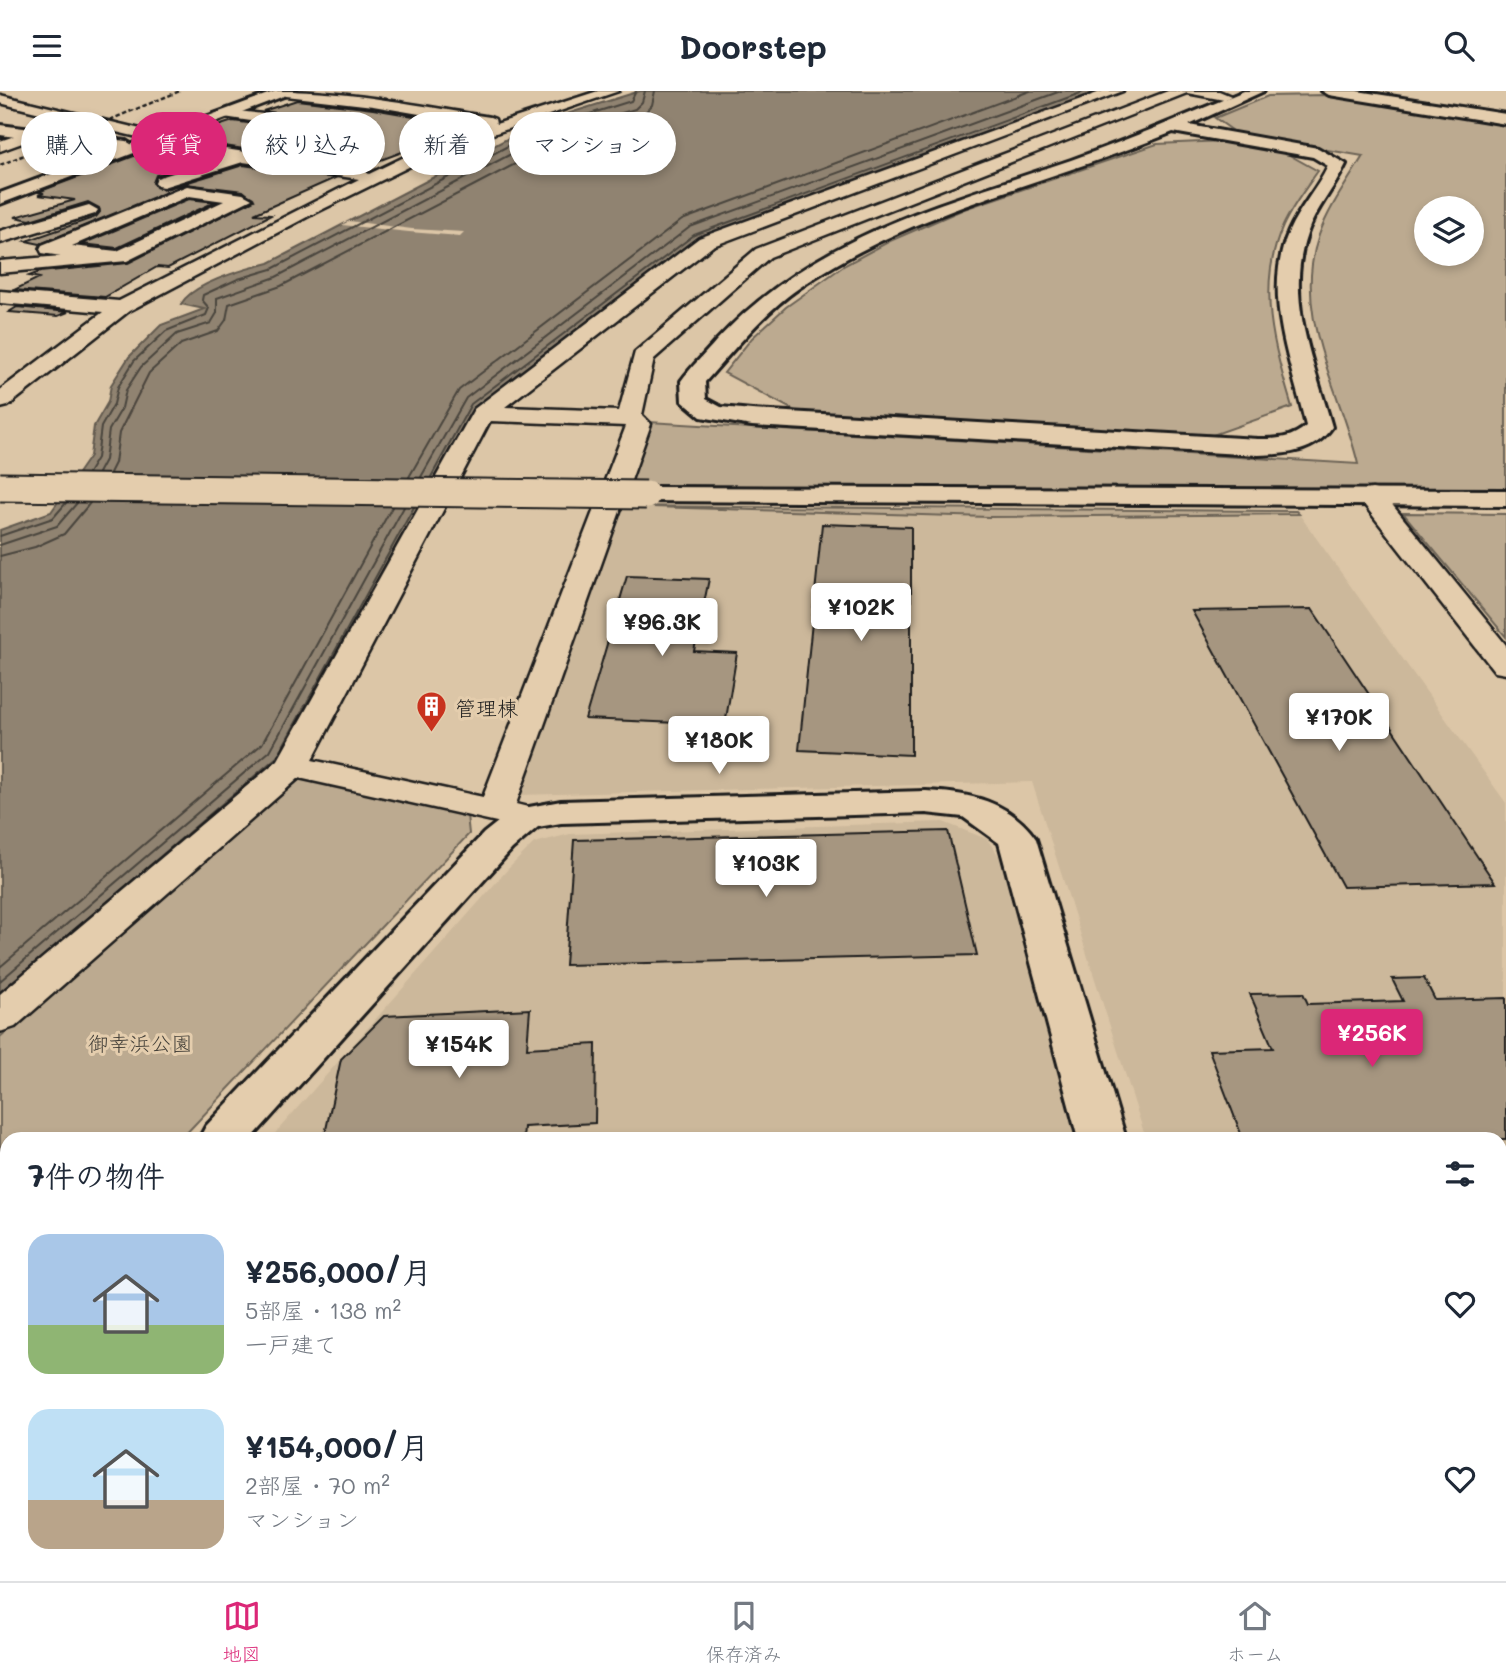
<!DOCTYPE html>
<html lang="ja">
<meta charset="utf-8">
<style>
body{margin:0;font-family:Mali,"Klee One",sans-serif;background:#f6f6f7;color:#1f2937;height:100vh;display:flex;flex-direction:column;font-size:26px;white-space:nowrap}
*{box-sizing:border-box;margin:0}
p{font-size:23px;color:#747a83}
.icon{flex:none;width:38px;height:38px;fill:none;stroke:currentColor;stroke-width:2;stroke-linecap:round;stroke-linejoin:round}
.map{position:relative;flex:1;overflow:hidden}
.panel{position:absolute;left:0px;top:1041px;width:1507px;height:450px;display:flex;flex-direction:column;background:#fff;border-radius:21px 21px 0 0;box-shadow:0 4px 10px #0003}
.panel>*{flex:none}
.hud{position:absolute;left:21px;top:21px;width:700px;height:63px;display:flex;gap:14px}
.tools{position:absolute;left:1414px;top:105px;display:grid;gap:14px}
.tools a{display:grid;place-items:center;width:70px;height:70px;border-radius:50%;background:#fff;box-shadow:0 4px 10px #0003;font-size:35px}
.price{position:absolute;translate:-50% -60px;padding:0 16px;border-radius:7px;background:#fff;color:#222;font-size:23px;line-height:46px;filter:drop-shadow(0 2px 4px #0008)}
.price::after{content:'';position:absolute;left:50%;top:42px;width:21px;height:16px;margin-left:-10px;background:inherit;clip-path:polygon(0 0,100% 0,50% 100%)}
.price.active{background:#db2777;color:#fff}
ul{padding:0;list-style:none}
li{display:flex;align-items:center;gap:21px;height:175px;padding:0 28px}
li span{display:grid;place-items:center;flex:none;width:196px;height:140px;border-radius:21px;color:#555}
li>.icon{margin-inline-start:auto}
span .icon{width:84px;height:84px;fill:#fffc;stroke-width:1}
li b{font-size:30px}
h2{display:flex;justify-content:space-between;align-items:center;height:84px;padding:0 28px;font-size:30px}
.tag{padding:0 24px;border-radius:32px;background:#fff;box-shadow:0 4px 10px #0003;font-size:24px;line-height:63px}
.tag.active{background:#db2777;color:#fff}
header{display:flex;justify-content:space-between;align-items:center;height:91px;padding:0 28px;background:#fff;font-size:32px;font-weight:800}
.tab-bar{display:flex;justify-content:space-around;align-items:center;height:98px;border-top:2px solid #e0e1e3;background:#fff;font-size:19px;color:#747a83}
.tab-bar a{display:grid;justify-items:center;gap:4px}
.tab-bar .active{color:#db2777}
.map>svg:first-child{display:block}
.built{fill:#ccb89b}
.green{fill:#bcaa90;stroke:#6c6356;stroke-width:2;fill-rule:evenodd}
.water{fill:#908371;stroke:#625a4f;stroke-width:2}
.pier{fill:#dcc6a7}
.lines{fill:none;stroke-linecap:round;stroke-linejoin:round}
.shore{stroke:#4a453e;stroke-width:2}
.building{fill:#a69680;stroke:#1c1c1c;stroke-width:2}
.street-casing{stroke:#1c1c1c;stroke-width:5}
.secondary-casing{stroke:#1c1c1c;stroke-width:6}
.highway-casing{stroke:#1c1c1c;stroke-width:6}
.path{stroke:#1c1c1c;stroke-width:6;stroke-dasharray:2.5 8;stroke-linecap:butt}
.street{fill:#e4cdad;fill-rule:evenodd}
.secondary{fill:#e4cdad;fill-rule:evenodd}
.highway{fill:#e4cdad;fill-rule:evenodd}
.rail{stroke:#1c1c1c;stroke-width:2.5;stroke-dasharray:4.5 2.5;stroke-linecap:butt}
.secondary-bridge-casing{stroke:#1c1c1c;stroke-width:31;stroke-linecap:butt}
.secondary-bridge{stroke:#e4cdad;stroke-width:27}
.labels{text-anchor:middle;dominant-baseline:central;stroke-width:6;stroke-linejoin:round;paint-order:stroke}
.poi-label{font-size:21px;fill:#1c1c1c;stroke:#e4cdad;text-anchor:start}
.park-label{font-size:21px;fill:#444039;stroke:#e4cdad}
</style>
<header><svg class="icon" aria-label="menu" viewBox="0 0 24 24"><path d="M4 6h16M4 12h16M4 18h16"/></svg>Doorstep<svg class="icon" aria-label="search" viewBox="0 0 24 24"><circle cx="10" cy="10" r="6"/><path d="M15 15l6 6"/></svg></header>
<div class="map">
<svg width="1506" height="1490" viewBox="0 0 1506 1490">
<rect width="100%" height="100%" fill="#dcc6a7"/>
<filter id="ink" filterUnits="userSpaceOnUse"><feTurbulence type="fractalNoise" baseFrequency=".0143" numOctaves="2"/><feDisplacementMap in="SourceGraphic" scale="14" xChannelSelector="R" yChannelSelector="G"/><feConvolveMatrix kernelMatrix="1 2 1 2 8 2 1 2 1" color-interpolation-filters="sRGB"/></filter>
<g filter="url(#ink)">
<g class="built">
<polygon points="617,415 989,426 1299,423 1506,712 1506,1490 1286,1490 1284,1484 1500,1484 1500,1048 1146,1048 1032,691 518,704"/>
<polygon points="943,731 987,748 999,765 1075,1048 270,1048 508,778 534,752 570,743"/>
<polygon points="7,1250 7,1484 337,1484 335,1490 0,1490 0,1258"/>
<polygon points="435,1484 1196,1484 1197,1490 434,1490"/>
</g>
<g class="green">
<path d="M1326 4 1506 32V402L627 394 649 331 1358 373C1341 299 1291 223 1319 144 1329 116 1348 90 1363 65L1239 44 1215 27 1268 5ZM1426 117H1472V163H1426Z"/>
<path d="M1223 50 1282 60 1318 80C1306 97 1292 115 1283 135 1256 195 1274 256 1292 316L1210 345 797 321 724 282 752 247 786 216 845 174 890 150 964 118 1157 53Z"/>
<polygon points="617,415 1296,420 1299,423 989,426"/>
<polygon points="1403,422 1506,423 1506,546"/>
<polygon points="299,687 467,724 469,743 181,1048 7,1048 7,1232 0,1240 0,946"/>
</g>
<path class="water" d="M640 0H1107L697 150 476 319 283 670 0 910V439L51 421 90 365 94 335 108 311 111 294 129 266 161 234 204 218 181 213C193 192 245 178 269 172L507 48 541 36 554 27Z"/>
<polygon class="pier" points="349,130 412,138 464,141 460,145 409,141 342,134"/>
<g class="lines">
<g class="shore">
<polyline points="88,382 97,367 101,336 114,313 118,296 134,270 166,240 206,224 209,217 202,209 203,204 238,188 272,178 510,54 543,43 558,33 631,10 636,0"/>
<polyline points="98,382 105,369 109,339 122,317 126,299 141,276 177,243 211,232 217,222 217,207 276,186 513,62 546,51 563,40 635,18 642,11 645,0"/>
<polyline points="110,382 115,372 119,342 149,282 181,253 218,240 226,229 229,213 281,195 517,72 550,61 568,50 641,26 652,14 655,0"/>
<polyline points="409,386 459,299 682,129 1030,0"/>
<polyline points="421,386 466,307 690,136 1061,0"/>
<polyline points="431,386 471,313 694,144 1086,0"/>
<polyline points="0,445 53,427 66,412"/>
<polyline points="0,454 57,435 77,412"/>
<polyline points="0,465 35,456 64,443 90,412"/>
<polyline points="53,857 277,666 414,416"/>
<polyline points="0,876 262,653 392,416"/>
<polyline points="0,890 270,660 404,416"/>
</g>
</g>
<g class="building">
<polygon points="297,9 373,18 472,35 362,76 178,48 233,30 298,39 307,33 298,25 263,20"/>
<polygon points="150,59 209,68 156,84 153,92 163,99 243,74 335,87 254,123 271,124 168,177 157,176 105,206 14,199 39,187 29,185 40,181 128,172 254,109 243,100 186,93 40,153 26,150 96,126 100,121 99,117 88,111 30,129 15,126 75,109 38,104 44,102 38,101"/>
<polygon points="189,108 215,111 117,157 82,153"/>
<polygon points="17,216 68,221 58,225 9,221"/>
<polygon points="822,433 911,436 911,664 799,659"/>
<polygon points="627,485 709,488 694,560 737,562 725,634 585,628"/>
<polygon points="1312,518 1495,792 1343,796 1192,520"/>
<polygon points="948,740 977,864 565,874 574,749"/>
<polygon points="1424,887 1435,909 1506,907 1506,1048 1243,1048 1209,959 1273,957 1250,903 1303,902 1308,913 1403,910 1392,888"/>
<polygon points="530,918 527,957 596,953 595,1032 524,1036 523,1048 324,1048 341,968 384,925"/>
</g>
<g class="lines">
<defs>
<g id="street">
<path d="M280 0C351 0 420 15 490 26L495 28 496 33 598 0H619L437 62 307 126 129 220 8 315 0 317V299L103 221 0 212V200L119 210 359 88 243 71 163 96 157 95 155 91 157 87 221 67 144 55 142 52 146 48 78 32 0 60V50L64 28 0 12V4L157 42V48L361 78 369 83 425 56 489 35 373 15 286 5Z"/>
<path d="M1103 0H1123L713 155 505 316 619 320 635 261 756 158 1168 0H1219L1231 5 1224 9 1187 2 770 166 654 268 642 324 651 333 516 713 532 717 537 725 532 733 519 736 299 687 15 936 0 941V903L278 669 474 318 699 147ZM490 330 626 335 483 706 312 669Z"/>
<polygon points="229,19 297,27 305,32 297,37 224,26 222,23"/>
<path d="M187 95 243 103 252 108 127 170 0 182V170L61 165 42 162 40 158 42 154ZM189 105 224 110 117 160 72 155Z"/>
<polygon points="89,114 98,119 95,123 0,152 0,140"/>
<polygon points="1372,398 1381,400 1506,554 1506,583 1495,581 1363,412 1359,406 1363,400"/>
</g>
<g id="secondary">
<path d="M1244 0H1264L1189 34 1318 57 1346 73C1335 97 1315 118 1307 143 1284 208 1315 274 1332 336 1314 362 1287 363 1258 364L752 335 701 326 682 310 681 290C691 276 705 263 716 250 815 144 939 114 1071 69 1130 48 1187 24 1244 0ZM1173 41 1313 66 1328 75C1317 98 1299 117 1289 140 1261 203 1292 273 1306 335 1292 348 1276 348 1258 348L752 319 721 316 706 308 705 291C734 259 763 222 799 197 911 119 1049 92 1173 41Z"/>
<polygon points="1322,0 1357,0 1506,23 1506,33 1329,4"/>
<polygon points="0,34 126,50 134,55 126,60 0,44"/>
<polygon points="646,396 1506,399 1506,415 636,410 632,404 636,398"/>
<path d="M926 700C969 702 1010 710 1036 748L1126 1048H1078L999 752 963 726 926 722 561 732 538 736 512 758 251 1048H199L206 1035 484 742 513 719 561 710Z"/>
<polygon points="345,1484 407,1484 405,1490 343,1490"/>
<polygon points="1193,1484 1255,1484 1257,1490 1195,1490"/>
</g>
<polygon id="highway" points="276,0 297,0 0,113 0,102"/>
</defs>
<use href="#street" class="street-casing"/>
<use href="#secondary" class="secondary-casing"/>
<use href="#highway" class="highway-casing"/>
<polyline class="path" points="0,1251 7,1243"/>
<use href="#street" class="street"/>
<use href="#secondary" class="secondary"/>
<use href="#highway" class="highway"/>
<polyline class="rail" points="0,74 180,0"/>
<defs>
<polyline id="secondary-bridge" points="0,396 646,404"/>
</defs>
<use href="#secondary-bridge" class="secondary-bridge-casing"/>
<use href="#secondary-bridge" class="secondary-bridge"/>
</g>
</g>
<defs>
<symbol id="building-pin" viewBox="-11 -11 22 30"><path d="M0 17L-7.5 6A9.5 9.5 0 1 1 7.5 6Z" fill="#c8321e" stroke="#e4cdad"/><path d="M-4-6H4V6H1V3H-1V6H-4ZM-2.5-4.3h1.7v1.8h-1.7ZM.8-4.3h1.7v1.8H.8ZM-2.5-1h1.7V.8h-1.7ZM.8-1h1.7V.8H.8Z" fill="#fff"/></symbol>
</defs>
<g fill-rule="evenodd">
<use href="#building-pin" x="414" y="598" width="35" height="47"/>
</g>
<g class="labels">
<g class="poi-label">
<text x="455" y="616">管理棟</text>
</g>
<g class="park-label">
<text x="140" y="951">御幸浜公園</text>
</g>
</g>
</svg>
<div class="tools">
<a><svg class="icon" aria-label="layers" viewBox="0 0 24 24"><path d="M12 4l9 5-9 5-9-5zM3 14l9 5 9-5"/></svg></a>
</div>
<b class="price" style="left:861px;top:552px">¥102K</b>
<b class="price" style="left:662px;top:567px">¥96.3K</b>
<b class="price" style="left:1339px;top:662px">¥170K</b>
<b class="price" style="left:719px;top:685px">¥180K</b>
<b class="price" style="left:766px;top:808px">¥103K</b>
<b class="price active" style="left:1372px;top:978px">¥256K</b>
<b class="price" style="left:459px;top:989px">¥154K</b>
<div class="hud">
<a class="tag">購入</a>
<a class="tag active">賃貸</a>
<a class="tag">絞り込み</a>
<a class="tag">新着</a>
<a class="tag">マンション</a>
</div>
<section class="panel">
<h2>7件の物件<svg class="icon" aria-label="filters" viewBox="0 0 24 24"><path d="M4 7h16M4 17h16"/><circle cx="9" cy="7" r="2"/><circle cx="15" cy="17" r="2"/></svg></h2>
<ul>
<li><span style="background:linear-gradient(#a9c7e8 65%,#8fb573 0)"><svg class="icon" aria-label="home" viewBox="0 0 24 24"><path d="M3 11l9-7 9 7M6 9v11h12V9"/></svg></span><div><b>¥256,000/月</b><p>5部屋 · 138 m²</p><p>一戸建て</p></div><svg class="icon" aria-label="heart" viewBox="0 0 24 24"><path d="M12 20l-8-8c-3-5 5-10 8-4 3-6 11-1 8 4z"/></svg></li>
<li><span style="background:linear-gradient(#bfe0f5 65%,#b9a48a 0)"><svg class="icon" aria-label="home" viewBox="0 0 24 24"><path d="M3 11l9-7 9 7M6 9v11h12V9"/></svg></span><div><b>¥154,000/月</b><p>2部屋 · 70 m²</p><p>マンション</p></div><svg class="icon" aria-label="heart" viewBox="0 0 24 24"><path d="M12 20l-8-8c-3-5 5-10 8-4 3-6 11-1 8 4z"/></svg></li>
</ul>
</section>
</div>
<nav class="tab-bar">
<a class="active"><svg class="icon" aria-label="map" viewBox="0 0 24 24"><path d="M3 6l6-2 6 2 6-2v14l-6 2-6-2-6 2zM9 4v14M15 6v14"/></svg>地図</a>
<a><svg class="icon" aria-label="saved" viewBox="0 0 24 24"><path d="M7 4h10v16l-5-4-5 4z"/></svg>保存済み</a>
<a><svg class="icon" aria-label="home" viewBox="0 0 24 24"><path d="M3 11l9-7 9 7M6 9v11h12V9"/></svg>ホーム</a>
</nav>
